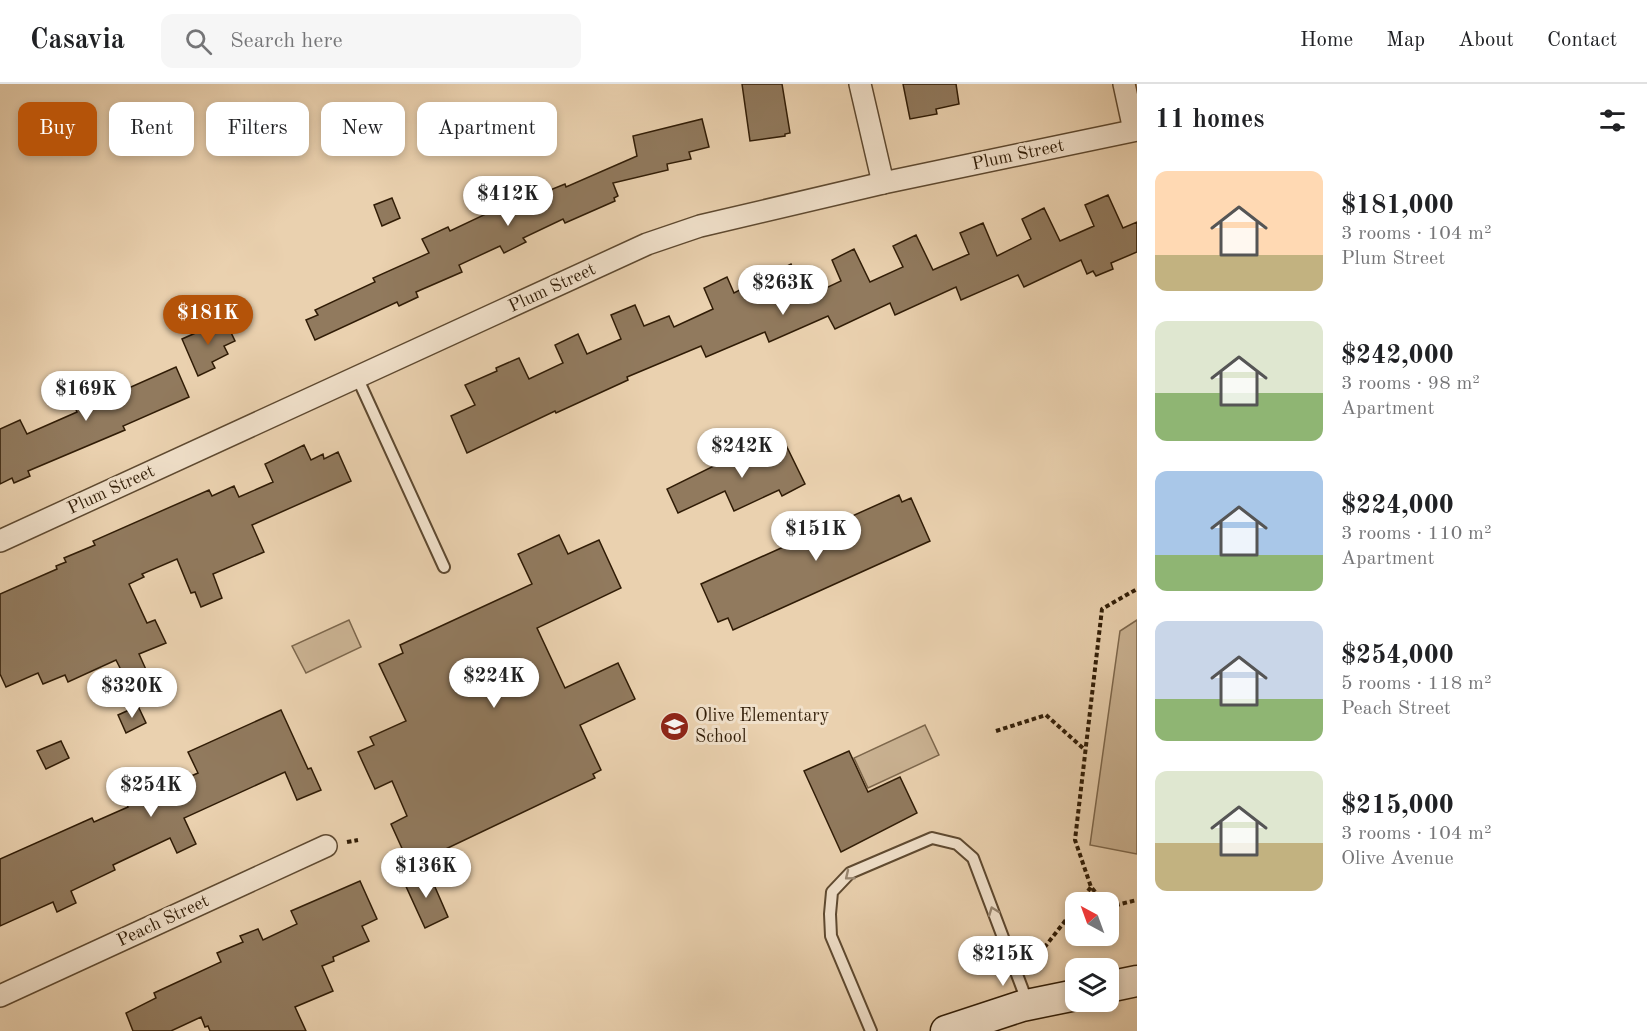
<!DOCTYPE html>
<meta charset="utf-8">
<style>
body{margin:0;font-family:"Old Standard TT",serif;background:#f6f6f6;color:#202124;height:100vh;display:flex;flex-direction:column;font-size:22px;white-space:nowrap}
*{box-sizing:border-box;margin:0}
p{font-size:20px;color:#757577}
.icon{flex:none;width:33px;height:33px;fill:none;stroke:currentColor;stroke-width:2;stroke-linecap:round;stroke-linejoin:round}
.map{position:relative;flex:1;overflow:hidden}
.details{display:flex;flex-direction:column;background:#fff;width:510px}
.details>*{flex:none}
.hud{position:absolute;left:18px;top:18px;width:570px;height:54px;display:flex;gap:12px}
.needle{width:39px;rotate:319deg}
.tools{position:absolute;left:1065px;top:808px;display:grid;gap:12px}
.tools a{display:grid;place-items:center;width:54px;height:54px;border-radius:12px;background:#fff;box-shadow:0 3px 9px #0003;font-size:30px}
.price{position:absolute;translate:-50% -51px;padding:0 14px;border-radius:21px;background:#fff;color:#222;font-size:20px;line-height:39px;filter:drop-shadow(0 2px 3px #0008)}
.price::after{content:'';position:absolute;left:50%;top:36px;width:18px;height:14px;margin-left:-9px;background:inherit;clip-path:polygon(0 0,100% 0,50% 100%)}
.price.selected{background:#b45309;color:#fff}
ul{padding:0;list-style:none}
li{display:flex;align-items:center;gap:18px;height:150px;padding:0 18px}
li span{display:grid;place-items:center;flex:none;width:168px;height:120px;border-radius:12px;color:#555}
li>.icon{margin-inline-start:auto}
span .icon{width:72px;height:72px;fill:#fffc;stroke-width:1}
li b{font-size:26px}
h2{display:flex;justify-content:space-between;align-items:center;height:72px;padding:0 18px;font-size:26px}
.chip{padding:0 21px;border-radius:12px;background:#fff;box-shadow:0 3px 9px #0003;font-size:21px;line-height:54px}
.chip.selected{background:#b45309;color:#fff}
header{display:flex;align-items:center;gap:36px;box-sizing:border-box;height:84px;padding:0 30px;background:#fff;border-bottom:2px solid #e0e0e0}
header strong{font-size:28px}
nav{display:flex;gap:33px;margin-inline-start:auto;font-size:21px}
.search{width:420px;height:54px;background:#f6f6f6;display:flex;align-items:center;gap:15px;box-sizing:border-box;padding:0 21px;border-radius:12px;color:#757577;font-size:22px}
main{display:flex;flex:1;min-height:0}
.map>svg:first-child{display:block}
.green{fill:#cab292;stroke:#7d674c;stroke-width:1.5}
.building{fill:#917a5e;stroke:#301c06;stroke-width:1.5}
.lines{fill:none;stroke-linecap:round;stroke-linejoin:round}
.lane-casing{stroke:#5e4930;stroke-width:14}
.street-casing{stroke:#5e4930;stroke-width:24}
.secondary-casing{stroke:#301c06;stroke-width:33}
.path{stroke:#301c06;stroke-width:4;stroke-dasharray:4.5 3;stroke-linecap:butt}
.lane{stroke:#f1e1cb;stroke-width:10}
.street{stroke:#f1e1cb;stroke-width:21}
.secondary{stroke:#f1e1cb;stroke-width:30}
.oneway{stroke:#9a8872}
.labels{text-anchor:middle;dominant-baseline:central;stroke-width:6;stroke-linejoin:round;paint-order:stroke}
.street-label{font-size:18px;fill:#301c06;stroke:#f1e1cb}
.poi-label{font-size:18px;fill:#301c06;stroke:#f1e1cb;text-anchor:start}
</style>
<header>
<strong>Casavia</strong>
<div class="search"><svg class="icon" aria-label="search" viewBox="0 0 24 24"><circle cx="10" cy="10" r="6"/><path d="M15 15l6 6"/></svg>Search here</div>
<nav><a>Home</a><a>Map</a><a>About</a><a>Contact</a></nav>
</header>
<main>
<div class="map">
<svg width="1137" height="947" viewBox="0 0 1137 947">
<rect width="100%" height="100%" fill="#ead1af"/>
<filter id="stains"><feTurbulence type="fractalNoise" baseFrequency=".00333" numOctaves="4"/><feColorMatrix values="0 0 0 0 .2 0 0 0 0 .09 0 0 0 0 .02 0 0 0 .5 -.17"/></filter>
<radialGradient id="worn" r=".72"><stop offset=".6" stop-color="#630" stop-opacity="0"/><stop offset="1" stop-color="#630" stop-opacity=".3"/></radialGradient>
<g class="green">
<polygon points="349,536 361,563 306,589 292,562"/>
<polygon points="1137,536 1137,770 1090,761 1120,547"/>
<polygon points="925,641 939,671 868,704 854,674"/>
</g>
<g class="building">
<polygon points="742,0 782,0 790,49 785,50 785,52 750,57"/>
<polygon points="903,0 956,0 959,20 936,25 937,30 910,35"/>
<polygon points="702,35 709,63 689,68 691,75 667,80 668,86 613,99 618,112 614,114 615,117 565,139 563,135 523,154 526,158 504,169 500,162 459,181 462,188 416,208 418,213 399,222 397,218 315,256 306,236 318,231 315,226 375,198 373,194 429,169 422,155 448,143 450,147 486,130 484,126 510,113 513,121 565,100 566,103 637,72 633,52"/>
<polygon points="1108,111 1123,144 1137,138 1137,168 1111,179 1113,185 1096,192 1093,187 1087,190 1081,176 1024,203 1018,191 961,216 956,203 895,231 890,219 835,245 828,232 769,258 765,248 706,273 701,262 627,293 628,296 556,329 555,327 467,369 451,332 475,321 465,301 497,287 496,284 519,274 529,295 563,279 555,261 578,250 587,270 621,255 611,231 635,221 644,242 669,232 674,243 713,225 704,204 727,193 734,209 791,180 805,214 841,197 832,176 854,165 870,198 903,183 893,162 916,151 933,186 969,170 960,149 983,139 997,172 1031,155 1022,135 1044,124 1060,157 1094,142 1085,121"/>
<polygon points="392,114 400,134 382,142 374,121"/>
<polygon points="225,236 235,257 224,262 228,270 212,278 215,284 198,292 182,255"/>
<polygon points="176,283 189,313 123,342 125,346 28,387 30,392 14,399 12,394 0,400 0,345 20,336 27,350 77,328 70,312 116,292 122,307"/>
<polygon points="783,355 805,400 782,412 779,406 734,427 725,407 678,429 667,405 738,370 740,375"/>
<polygon points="304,361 311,376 323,370 324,375 338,368 351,397 252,441 264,468 213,490 222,514 201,523 195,508 191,509 177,475 142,490 144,493 129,500 147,539 155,536 166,559 139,570 156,608 136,616 116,576 68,598 65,591 43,600 38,589 6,603 0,590 0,510 57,485 56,482 66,478 64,474 95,461 93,457 209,406 212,412 234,402 239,413 273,398 265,380"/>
<polygon points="899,411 902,418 911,414 930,457 733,546 728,534 718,538 701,500"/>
<polygon points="559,451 568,470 599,456 621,504 537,544 565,604 618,579 635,615 580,641 601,686 593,690 595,694 410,782 391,740 407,732 392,697 375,705 358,668 374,661 370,653 406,637 379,580 403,569 400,561 532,500 518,470"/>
<polygon points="138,622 146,639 126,649 118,631"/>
<polygon points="281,626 308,685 311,684 321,706 297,716 285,688 184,734 196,760 177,769 170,754 113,781 115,786 71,807 76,819 57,828 53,818 0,842 0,775 92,734 94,738 128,723 127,720 198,689 188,668"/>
<polygon points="61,657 69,674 46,685 37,667"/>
<polygon points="849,667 868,708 900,693 917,729 841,768 804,687"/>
<polygon points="428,787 448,833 425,844 404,798"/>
<polygon points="360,797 377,835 362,842 369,857 333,873 334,877 322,882 333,907 295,923 306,947 210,947 208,942 205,943 201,933 171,947 133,947 126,929 156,914 154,909 221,878 217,869 243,858 240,852 258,845 263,856 297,840 291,827"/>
</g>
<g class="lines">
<defs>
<g id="lane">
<polyline points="357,293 444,483"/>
<polyline points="871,947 831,852 830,830 832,808 850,789 932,754 957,760 973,774 1027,917"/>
</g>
<g id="street">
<polyline points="860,0 883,99"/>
<polyline points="1124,0 1134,46"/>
<polyline points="0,457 647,160 700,142 883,99 1137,46"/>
<polyline points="0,912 326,762"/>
</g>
<g id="secondary">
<polyline points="1108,903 1137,897"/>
<polyline points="946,947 1022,922 1076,911"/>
</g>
</defs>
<use href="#lane" class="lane-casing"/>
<use href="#street" class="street-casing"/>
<use href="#secondary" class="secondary-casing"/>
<g class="path">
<polyline points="996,647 1046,631 1085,666"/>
<polyline points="347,758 358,756"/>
<polyline points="1079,819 1091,803"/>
<polyline points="1105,819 1091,803 1075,756 1102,525 1137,505"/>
<polyline points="1108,823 1137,816"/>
<polyline points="1028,879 1044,864 1076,823"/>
</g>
<use href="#lane" class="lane"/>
<use href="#street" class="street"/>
<use href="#secondary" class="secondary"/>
</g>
<defs><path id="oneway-chevron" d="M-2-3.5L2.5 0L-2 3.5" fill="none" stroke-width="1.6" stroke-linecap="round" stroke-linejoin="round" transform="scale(1.5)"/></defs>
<g class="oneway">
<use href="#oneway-chevron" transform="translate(849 792) rotate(141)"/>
<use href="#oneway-chevron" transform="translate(993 827) rotate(-111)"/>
</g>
<defs>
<symbol id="school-disc" viewBox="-11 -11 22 22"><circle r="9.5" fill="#8f2418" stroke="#f1e1cb"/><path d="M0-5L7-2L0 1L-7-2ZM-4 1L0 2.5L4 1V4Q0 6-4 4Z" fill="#fff"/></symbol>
</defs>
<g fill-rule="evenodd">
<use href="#school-disc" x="658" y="626" width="33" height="33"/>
</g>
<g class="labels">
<g class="street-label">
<text transform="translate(1018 71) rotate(-12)">Plum Street</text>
<text transform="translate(552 204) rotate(-25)">Plum Street</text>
<text transform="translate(111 406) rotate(-25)">Plum Street</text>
<text transform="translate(163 837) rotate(-25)">Peach Street</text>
</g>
<g class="poi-label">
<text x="695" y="632">Olive Elementary<tspan x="695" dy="21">School</tspan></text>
</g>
</g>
<rect width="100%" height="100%" filter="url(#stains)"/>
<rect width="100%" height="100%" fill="url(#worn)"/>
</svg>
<div class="tools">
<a><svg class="needle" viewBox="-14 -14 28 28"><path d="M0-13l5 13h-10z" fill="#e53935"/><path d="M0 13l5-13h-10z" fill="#757577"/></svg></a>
<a><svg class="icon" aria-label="layers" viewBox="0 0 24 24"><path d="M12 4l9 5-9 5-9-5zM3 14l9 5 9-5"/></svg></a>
</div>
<b class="price" style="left:508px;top:143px">$412K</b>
<b class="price" style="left:783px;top:232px">$263K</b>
<b class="price selected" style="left:208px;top:262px">$181K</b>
<b class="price" style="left:86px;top:338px">$169K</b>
<b class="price" style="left:742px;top:395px">$242K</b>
<b class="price" style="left:816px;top:478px">$151K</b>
<b class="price" style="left:494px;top:625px">$224K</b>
<b class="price" style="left:132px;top:635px">$320K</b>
<b class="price" style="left:151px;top:734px">$254K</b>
<b class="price" style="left:426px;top:815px">$136K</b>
<b class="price" style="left:1003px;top:903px">$215K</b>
<div class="hud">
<a class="chip selected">Buy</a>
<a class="chip">Rent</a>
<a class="chip">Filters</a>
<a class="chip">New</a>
<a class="chip">Apartment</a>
</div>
</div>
<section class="details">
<h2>11 homes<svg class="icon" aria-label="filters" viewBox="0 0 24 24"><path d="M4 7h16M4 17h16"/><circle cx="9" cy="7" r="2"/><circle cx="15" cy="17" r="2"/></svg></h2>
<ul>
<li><span style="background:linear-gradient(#ffd9b3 70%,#c2b280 0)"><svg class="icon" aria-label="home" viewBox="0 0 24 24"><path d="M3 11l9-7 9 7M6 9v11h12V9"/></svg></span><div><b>$181,000</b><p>3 rooms · 104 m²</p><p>Plum Street</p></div></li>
<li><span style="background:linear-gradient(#dfe7d0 60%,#8fb573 0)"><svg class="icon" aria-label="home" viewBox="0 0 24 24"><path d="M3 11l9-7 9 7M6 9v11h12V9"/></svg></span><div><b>$242,000</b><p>3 rooms · 98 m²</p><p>Apartment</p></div></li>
<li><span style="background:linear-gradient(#a9c7e8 70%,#8fb573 0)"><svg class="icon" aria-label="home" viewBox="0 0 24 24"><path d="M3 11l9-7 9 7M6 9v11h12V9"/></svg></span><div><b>$224,000</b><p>3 rooms · 110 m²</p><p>Apartment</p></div></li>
<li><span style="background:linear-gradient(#c9d6e8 65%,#8fb573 0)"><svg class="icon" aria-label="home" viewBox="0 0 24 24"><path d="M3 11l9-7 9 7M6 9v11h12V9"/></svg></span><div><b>$254,000</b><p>5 rooms · 118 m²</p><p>Peach Street</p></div></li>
<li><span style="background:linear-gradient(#dfe7d0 60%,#c2b280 0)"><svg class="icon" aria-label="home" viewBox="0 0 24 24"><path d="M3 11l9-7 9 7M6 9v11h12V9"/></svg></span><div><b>$215,000</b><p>3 rooms · 104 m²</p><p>Olive Avenue</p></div></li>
</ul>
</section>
</main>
